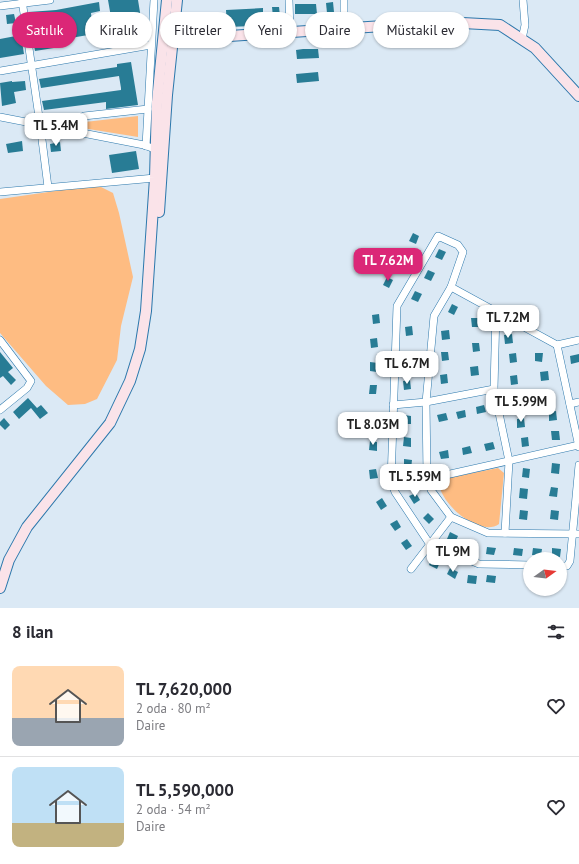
<!DOCTYPE html>
<html lang="tr">
<meta charset="utf-8">
<style>
body{margin:0;font-family:"PT Sans",sans-serif;background:#f2f2f3;color:#2b2b33;height:100vh;display:flex;flex-direction:column;font-size:15px;white-space:nowrap}
*{box-sizing:border-box;margin:0}
p{font-size:13px;color:#7c7c81}
.icon{flex:none;width:22px;height:22px;fill:none;stroke:currentColor;stroke-width:2;stroke-linecap:round;stroke-linejoin:round}
.map{position:relative;height:608px;overflow:hidden}
.sheet{display:flex;flex-direction:column;background:#fff;flex:1}
.sheet>*{flex:none}
.hud{position:absolute;left:12px;top:12px;width:555px;height:36px;display:flex;gap:8px}
.needle{width:26px;rotate:75deg}
.controls{position:absolute;left:523px;top:552px;display:grid;gap:8px}
.controls a{display:grid;place-items:center;width:44px;height:44px;border-radius:50%;background:#fff;box-shadow:0 1px 3px #0004;font-size:20px}
.price{position:absolute;translate:-50% -34px;padding:0 9px;border-radius:8px;background:#fff;color:#222;font-size:13px;line-height:26px;filter:drop-shadow(0 1px 2px #0008)}
.price::after{content:'';position:absolute;left:50%;top:24px;width:12px;height:9px;margin-left:-6px;background:inherit;clip-path:polygon(0 0,100% 0,50% 100%)}
.price.on{background:#db2777;color:#fff}
ul{padding:0;list-style:none}
li{display:flex;align-items:center;gap:12px;height:100px;padding:0 12px}
li+li{border-top:1px solid #e1e1e2}
li span{display:grid;place-items:center;flex:none;width:112px;height:80px;border-radius:8px;color:#555}
li>.icon{margin-inline-start:auto}
span .icon{width:48px;height:48px;fill:#fffc;stroke-width:1}
li b{font-size:17px}
h2{display:flex;justify-content:space-between;align-items:center;height:48px;padding:0 12px;font-size:17px}
.tag{padding:0 14px;border-radius:18px;background:#fff;box-shadow:0 1px 3px #0004;font-size:14px;line-height:36px}
.tag.on{background:#db2777;color:#fff}
.map>svg:first-child{display:block}
.green{fill:#febc82}
.building{fill:#287c95}
.lines{fill:none;stroke-linecap:round;stroke-linejoin:round}
.street-casing{stroke:#2c78ac;stroke-width:8}
.secondary-casing{stroke:#2c78ac;stroke-width:12}
.street{stroke:#fff;stroke-width:7}
.secondary{stroke:#fae3e9;stroke-width:10}
</style>
<div class="map">
<svg width="579" height="608" viewBox="0 0 579 608">
<rect width="100%" height="100%" fill="#dbe9f5"/>
<g class="green">
<polygon points="138,116 138,137 76,127 76,123"/>
<polygon points="97,185 113,193 119,213 133,277 121,326 117,360 97,399 85,404 68,405 46,386 0,333 0,199"/>
<path d="M498 468 504 473 499 524C480 538 438 503 439 481L442 479Z"/>
</g>
<g class="building">
<polygon points="108,0 138,0 144,37 99,45 96,26 112,23"/>
<polygon points="99,2 100,11 91,13 92,22 86,23 88,35 59,40 60,47 35,51 29,12 56,10"/>
<polygon points="333,2 334,12 327,13 326,3"/>
<polygon points="295,4 316,4 317,14 295,14"/>
<polygon points="272,7 279,7 280,16 273,17"/>
<polygon points="263,8 263,18 253,18 253,26 227,27 226,10"/>
<polygon points="14,14 16,23 7,24 6,15"/>
<polygon points="21,35 24,54 0,58 0,39"/>
<polygon points="303,49 318,49 319,58 297,59 296,50"/>
<polygon points="131,62 138,105 106,109 106,102 44,110 42,101 121,90 121,88 119,76 41,88 39,79 117,67 117,64"/>
<polygon points="318,72 319,81 297,83 296,74"/>
<polygon points="12,81 12,82 25,81 26,90 14,92 16,103 2,106 0,83"/>
<polygon points="22,141 23,151 8,153 6,144"/>
<polygon points="60,142 61,151 51,152 50,144"/>
<polygon points="136,151 139,169 112,173 109,155"/>
<polygon points="413,233 419,236 416,244 409,241"/>
<polygon points="439,249 446,252 442,260 435,257"/>
<polygon points="400,257 406,260 402,268 396,265"/>
<polygon points="428,270 435,273 431,281 424,278"/>
<polygon points="387,277 393,280 389,288 383,285"/>
<polygon points="415,291 422,294 418,302 411,299"/>
<polygon points="452,304 458,307 454,315 448,312"/>
<polygon points="379,314 380,323 373,324 372,315"/>
<polygon points="471,318 478,318 479,327 472,327"/>
<polygon points="412,326 413,335 406,336 405,327"/>
<polygon points="449,330 450,339 442,340 441,331"/>
<polygon points="512,334 513,343 505,344 504,335"/>
<polygon points="377,338 378,347 371,348 370,339"/>
<polygon points="472,343 479,343 480,351 473,352"/>
<polygon points="0,352 13,368 8,372 16,380 11,385 3,376 0,378"/>
<polygon points="441,352 448,352 449,360 442,361"/>
<polygon points="516,353 517,362 510,363 509,354"/>
<polygon points="535,353 543,353 542,362 535,361"/>
<polygon points="411,354 412,363 405,364 404,355"/>
<polygon points="579,354 579,362 571,364 570,356"/>
<polygon points="370,362 378,363 377,372 370,371"/>
<polygon points="478,366 479,375 471,376 470,367"/>
<polygon points="548,371 549,380 541,381 540,372"/>
<polygon points="447,374 448,383 441,384 440,375"/>
<polygon points="517,375 518,384 511,385 510,376"/>
<polygon points="410,380 411,389 404,390 403,381"/>
<polygon points="370,385 377,385 376,394 369,394"/>
<polygon points="545,392 552,392 553,400 546,401"/>
<polygon points="514,397 521,397 522,406 514,406"/>
<polygon points="28,398 37,408 41,405 48,413 40,419 31,408 19,419 13,412"/>
<polygon points="484,405 486,412 477,414 476,407"/>
<polygon points="465,410 466,417 458,419 456,412"/>
<polygon points="556,411 557,420 549,421 549,412"/>
<polygon points="446,413 448,420 439,422 437,415"/>
<polygon points="404,415 411,416 411,424 403,424"/>
<polygon points="4,418 10,425 5,430 0,425 0,422"/>
<polygon points="524,418 525,427 517,428 517,419"/>
<polygon points="376,420 377,429 370,430 369,421"/>
<polygon points="551,431 559,431 560,440 552,440"/>
<polygon points="404,437 411,438 411,447 403,446"/>
<polygon points="528,437 529,446 522,447 521,438"/>
<polygon points="370,441 377,442 377,451 369,450"/>
<polygon points="493,442 495,449 486,451 484,444"/>
<polygon points="470,446 472,453 463,455 462,448"/>
<polygon points="448,450 449,458 441,459 439,452"/>
<polygon points="404,459 412,460 411,469 404,468"/>
<polygon points="552,463 560,464 559,474 551,473"/>
<polygon points="523,468 530,469 529,478 522,477"/>
<polygon points="376,469 378,478 370,479 369,470"/>
<polygon points="551,487 558,488 557,497 549,496"/>
<polygon points="520,488 528,489 527,499 519,498"/>
<polygon points="416,493 420,500 414,504 409,496"/>
<polygon points="382,498 387,506 381,510 376,502"/>
<polygon points="520,510 528,511 527,520 519,519"/>
<polygon points="551,510 559,511 558,520 550,519"/>
<polygon points="428,513 434,519 429,524 423,518"/>
<polygon points="397,520 401,527 395,531 390,524"/>
<polygon points="450,532 458,536 455,543 447,539"/>
<polygon points="407,539 412,546 406,550 401,543"/>
<polygon points="467,542 475,546 472,552 464,548"/>
<polygon points="487,547 496,548 494,555 486,554"/>
<polygon points="514,548 523,549 522,556 513,555"/>
<polygon points="533,548 542,549 541,556 532,555"/>
<polygon points="552,548 561,549 560,557 552,556"/>
<polygon points="432,558 440,562 437,569 429,565"/>
<polygon points="450,568 458,572 455,579 447,574"/>
<polygon points="468,575 477,576 476,584 467,583"/>
<polygon points="487,575 496,576 495,583 486,582"/>
</g>
<g class="lines">
<defs>
<g id="street">
<polyline points="22,0 40,124 48,187"/>
<polyline points="289,0 290,32"/>
<polyline points="344,0 344,29"/>
<polyline points="0,6 50,0"/>
<polyline points="522,39 525,25 523,0"/>
<polyline points="0,71 151,45"/>
<polyline points="0,117 144,145 160,151"/>
<polyline points="61,128 84,116 148,109"/>
<polyline points="146,146 154,0"/>
<polyline points="0,192 155,178"/>
<polyline points="451,287 557,345 579,340"/>
<polyline points="496,311 494,389 509,461 505,533"/>
<polyline points="0,340 31,381 27,388 0,410"/>
<polyline points="557,345 579,447"/>
<polyline points="570,404 579,402"/>
<polyline points="393,405 426,402 494,389"/>
<polyline points="428,479 579,445"/>
<polyline points="530,565 479,564 429,543 395,492 391,481 397,306 438,236 458,245 463,252 451,287 434,316 426,402 427,474 431,490 451,517 488,533 579,534"/>
<polyline points="560,566 567,566 570,561 579,465"/>
<polyline points="411,569 451,517"/>
</g>
<g id="secondary">
<polyline points="168,40 444,22 500,25 535,48 579,96"/>
<polyline points="159,212 167,95 177,0"/>
<polyline points="0,588 9,560 27,527 110,423 130,381 140,349 146,311 155,178 157,102 167,0"/>
</g>
</defs>
<use href="#street" class="street-casing"/>
<use href="#secondary" class="secondary-casing"/>
<use href="#street" class="street"/>
<use href="#secondary" class="secondary"/>
</g>
</svg>
<div class="controls">
<a><svg class="needle" viewBox="-14 -14 28 28"><path d="M0-13l5 13h-10z" fill="#e53935"/><path d="M0 13l5-13h-10z" fill="#7c7c81"/></svg></a>
</div>
<b class="price" style="left:56px;top:147px">TL 5.4M</b>
<b class="price on" style="left:388px;top:282px">TL 7.62M</b>
<b class="price" style="left:508px;top:339px">TL 7.2M</b>
<b class="price" style="left:407px;top:385px">TL 6.7M</b>
<b class="price" style="left:521px;top:423px">TL 5.99M</b>
<b class="price" style="left:373px;top:446px">TL 8.03M</b>
<b class="price" style="left:415px;top:498px">TL 5.59M</b>
<b class="price" style="left:453px;top:573px">TL 9M</b>
<div class="hud">
<a class="tag on">Satılık</a>
<a class="tag">Kiralık</a>
<a class="tag">Filtreler</a>
<a class="tag">Yeni</a>
<a class="tag">Daire</a>
<a class="tag">Müstakil ev</a>
</div>
</div>
<section class="sheet">
<h2>8 ilan<svg class="icon" aria-label="filters" viewBox="0 0 24 24"><path d="M4 7h16M4 17h16"/><circle cx="9" cy="7" r="2"/><circle cx="15" cy="17" r="2"/></svg></h2>
<ul>
<li><span style="background:linear-gradient(#ffd9b3 65%,#9aa5b1 0)"><svg class="icon" aria-label="home" viewBox="0 0 24 24"><path d="M3 11l9-7 9 7M6 9v11h12V9"/></svg></span><div><b>TL 7,620,000</b><p>2 oda · 80 m²</p><p>Daire</p></div><svg class="icon" aria-label="heart" viewBox="0 0 24 24"><path d="M12 20l-8-8c-3-5 5-10 8-4 3-6 11-1 8 4z"/></svg></li>
<li><span style="background:linear-gradient(#bfe0f5 70%,#c2b280 0)"><svg class="icon" aria-label="home" viewBox="0 0 24 24"><path d="M3 11l9-7 9 7M6 9v11h12V9"/></svg></span><div><b>TL 5,590,000</b><p>2 oda · 54 m²</p><p>Daire</p></div><svg class="icon" aria-label="heart" viewBox="0 0 24 24"><path d="M12 20l-8-8c-3-5 5-10 8-4 3-6 11-1 8 4z"/></svg></li>
</ul>
</section>
